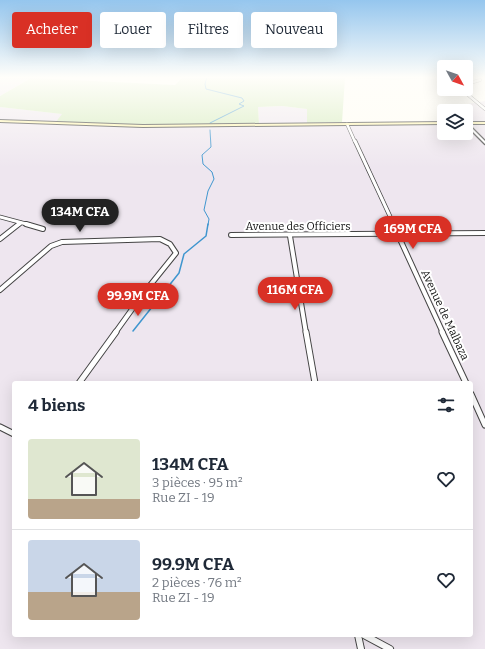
<!DOCTYPE html>
<html lang="fr">
<meta charset="utf-8">
<style>
body{margin:0;font-family:Bitter,serif;background:#f6f6f7;color:#1f2937;height:100vh;display:flex;flex-direction:column;font-size:15px;white-space:nowrap}
*{box-sizing:border-box;margin:0}
p{font-size:13px;color:#747a83}
.icon{flex:none;width:22px;height:22px;fill:none;stroke:currentColor;stroke-width:2;stroke-linecap:round;stroke-linejoin:round}
.map{position:relative;flex:1;overflow:hidden}
.sheet{position:absolute;left:12px;top:381px;width:461px;height:256px;display:flex;flex-direction:column;background:#fff;border-radius:4px;box-shadow:0 4px 16px #0002}
.sheet>*{flex:none}
.guide{position:absolute;left:12px;top:12px;width:461px;height:36px;display:flex;gap:8px}
.needle{width:26px;rotate:130deg}
.controls{position:absolute;left:437px;top:60px;display:grid;gap:8px}
.controls a{display:grid;place-items:center;width:36px;height:36px;border-radius:4px;background:#fff;box-shadow:0 4px 16px #0002;font-size:20px}
.price{position:absolute;translate:-50% -34px;padding:0 9px;border-radius:14px;background:#d93025;color:#fff;font-size:13px;line-height:26px;filter:drop-shadow(0 1px 2px #0008)}
.price::after{content:'';position:absolute;left:50%;top:24px;width:12px;height:9px;margin-left:-6px;background:inherit;clip-path:polygon(0 0,100% 0,50% 100%)}
.price.current{background:#222;color:#fff}
ul{padding:0;list-style:none}
li{display:flex;align-items:center;gap:12px;height:100px;padding:0 16px}
li+li{border-top:1px solid #e0e1e3}
li span{display:grid;place-items:center;flex:none;width:112px;height:80px;border-radius:4px;color:#555}
li>.icon{margin-inline-start:auto}
span .icon{width:48px;height:48px;fill:#fffc;stroke-width:1}
li b{font-size:17px}
h2{display:flex;justify-content:space-between;align-items:center;height:48px;padding:0 16px;font-size:17px}
.pill{padding:0 14px;border-radius:4px;background:#fff;box-shadow:0 4px 16px #0002;font-size:14px;line-height:36px}
.pill.current{background:#d93025;color:#fff}
.map>svg:first-child{display:block}
.industrial{fill:#eee6ef;fill-rule:evenodd}
.green{fill:#d5ebbd}
.lines{fill:none;stroke-linecap:round;stroke-linejoin:round}
.stream-far1{stroke:#3f96cf;stroke-width:1}
.stream{stroke:#3f96cf;stroke-width:1.5}
.minor-far4-casing{stroke:#444;stroke-width:3.5}
.minor-far3-casing{stroke:#444;stroke-width:4.5}
.minor-far2-casing{stroke:#444;stroke-width:6}
.minor-far1-casing{stroke:#444;stroke-width:7}
.minor-casing{stroke:#444;stroke-width:8}
.tertiary-casing{stroke:#444;stroke-width:2.5}
.secondary-casing{stroke:#333;stroke-width:2}
.minor-far4{stroke:#fff;stroke-width:2.5}
.minor-far3{stroke:#fff;stroke-width:3}
.minor-far2{stroke:#fff;stroke-width:4}
.minor-far1{stroke:#fff;stroke-width:5}
.minor{stroke:#fff;stroke-width:6}
.tertiary{fill:#fff;fill-rule:evenodd}
.secondary{fill:#fff6b0;fill-rule:evenodd}
.labels{text-anchor:middle;dominant-baseline:central;stroke-width:4;stroke-linejoin:round;paint-order:stroke}
.street-label{font-size:11px;fill:#111;stroke:#fff}
</style>
<div class="map">
<svg width="485" height="649" viewBox="0 0 485 649">
<rect width="100%" height="100%" fill="#fffdf5"/>
<g class="industrial">
<polygon points="0,77 32,77 0,96"/>
<path d="M485 101V649H0V107L63 114 56 123 259 124 258 107 282 106 307 109V123L444 121V133H466V121H472L461 105ZM14 383H471V635H14Z"/>
</g>
<polygon class="green" points="183,77 444,77 395,80 345,78 342,122 307,123 307,109 282,106 258,107 259,124 198,125 55,123 62,114 0,107 0,96 31,78 175,85"/>
<g class="lines">
<g class="stream-far1">
<polyline points="207,77 205,84 206,89 242,98 244,101 239,104 244,106 210,123"/>
<polyline points="208,225 209,219 204,210 208,191 214,179 212,172 203,164 202,155 211,147 210,130"/>
</g>
<polyline class="stream" points="133,331 179,273 184,254 206,236 208,224"/>
<defs>
<g id="minor-far4">
<polyline points="466,84 480,80"/>
<polyline points="461,89 485,109"/>
<polyline points="347,124 355,142"/>
</g>
<g id="minor-far3">
<polyline points="355,141 394,225"/>
<polyline points="0,217 30,225"/>
<polyline points="18,225 21,223"/>
</g>
<g id="minor-far2">
<polyline points="26,224 43,229"/>
<polyline points="393,224 443,333"/>
<polyline points="231,235 485,233"/>
<polyline points="290,236 306,333"/>
<polyline points="0,239 19,224"/>
<polyline points="0,290 51,246 62,242 160,239 170,244 176,253 143,294 115,333"/>
</g>
<g id="minor-far1">
<polyline points="306,332 315,383"/>
<polyline points="442,332 466,383"/>
<polyline points="79,383 116,332"/>
<polyline points="471,394 485,425"/>
<polyline points="0,427 14,434"/>
</g>
<g id="minor">
<polyline points="358,635 361,649"/>
<polyline points="364,635 390,649"/>
</g>
<polygon id="tertiary" points="466,122 485,141 485,144 466,125"/>
<g id="secondary">
<polygon points="0,120 143,125 444,122 444,124 143,127 0,122"/>
<rect x="466" y="122" width="19" height="2"/>
</g>
</defs>
<use href="#minor-far4" class="minor-far4-casing"/>
<use href="#minor-far3" class="minor-far3-casing"/>
<use href="#minor-far2" class="minor-far2-casing"/>
<use href="#minor-far1" class="minor-far1-casing"/>
<use href="#minor" class="minor-casing"/>
<use href="#tertiary" class="tertiary-casing"/>
<use href="#secondary" class="secondary-casing"/>
<use href="#minor-far4" class="minor-far4"/>
<use href="#minor-far3" class="minor-far3"/>
<use href="#minor-far2" class="minor-far2"/>
<use href="#minor-far1" class="minor-far1"/>
<use href="#minor" class="minor"/>
<use href="#tertiary" class="tertiary"/>
<use href="#secondary" class="secondary"/>
</g>
<linearGradient id="sky" x2="0" y2="1"><stop stop-color="#95c6ee"/><stop offset="0.46" stop-color="#fffefa"/><stop offset="1" stop-color="#fffefa" stop-opacity="0"/></linearGradient>
<rect width="485" height="168" fill="url(#sky)"/>
<g class="labels">
<g class="street-label">
<text x="298" y="226">Avenue des Officiers</text>
<text transform="translate(445 315) rotate(65)">Avenue de Malbaza</text>
</g>
</g>
</svg>
<div class="controls">
<a><svg class="needle" viewBox="-14 -14 28 28"><path d="M0-13l5 13h-10z" fill="#e53935"/><path d="M0 13l5-13h-10z" fill="#747a83"/></svg></a>
<a><svg class="icon" aria-label="layers" viewBox="0 0 24 24"><path d="M12 4l9 5-9 5-9-5zM3 14l9 5 9-5"/></svg></a>
</div>
<b class="price current" style="left:80px;top:233px">134M CFA</b>
<b class="price" style="left:413px;top:250px">169M CFA</b>
<b class="price" style="left:295px;top:311px">116M CFA</b>
<b class="price" style="left:138px;top:317px">99.9M CFA</b>
<div class="guide">
<a class="pill current">Acheter</a>
<a class="pill">Louer</a>
<a class="pill">Filtres</a>
<a class="pill">Nouveau</a>
</div>
<section class="sheet">
<h2>4 biens<svg class="icon" aria-label="filters" viewBox="0 0 24 24"><path d="M4 7h16M4 17h16"/><circle cx="9" cy="7" r="2"/><circle cx="15" cy="17" r="2"/></svg></h2>
<ul>
<li><span style="background:linear-gradient(#dfe7d0 75%,#b9a48a 0)"><svg class="icon" aria-label="home" viewBox="0 0 24 24"><path d="M3 11l9-7 9 7M6 9v11h12V9"/></svg></span><div><b>134M CFA</b><p>3 pièces · 95 m²</p><p>Rue ZI - 19</p></div><svg class="icon" aria-label="heart" viewBox="0 0 24 24"><path d="M12 20l-8-8c-3-5 5-10 8-4 3-6 11-1 8 4z"/></svg></li>
<li><span style="background:linear-gradient(#c9d6e8 65%,#b9a48a 0)"><svg class="icon" aria-label="home" viewBox="0 0 24 24"><path d="M3 11l9-7 9 7M6 9v11h12V9"/></svg></span><div><b>99.9M CFA</b><p>2 pièces · 76 m²</p><p>Rue ZI - 19</p></div><svg class="icon" aria-label="heart" viewBox="0 0 24 24"><path d="M12 20l-8-8c-3-5 5-10 8-4 3-6 11-1 8 4z"/></svg></li>
</ul>
</section>
</div>
